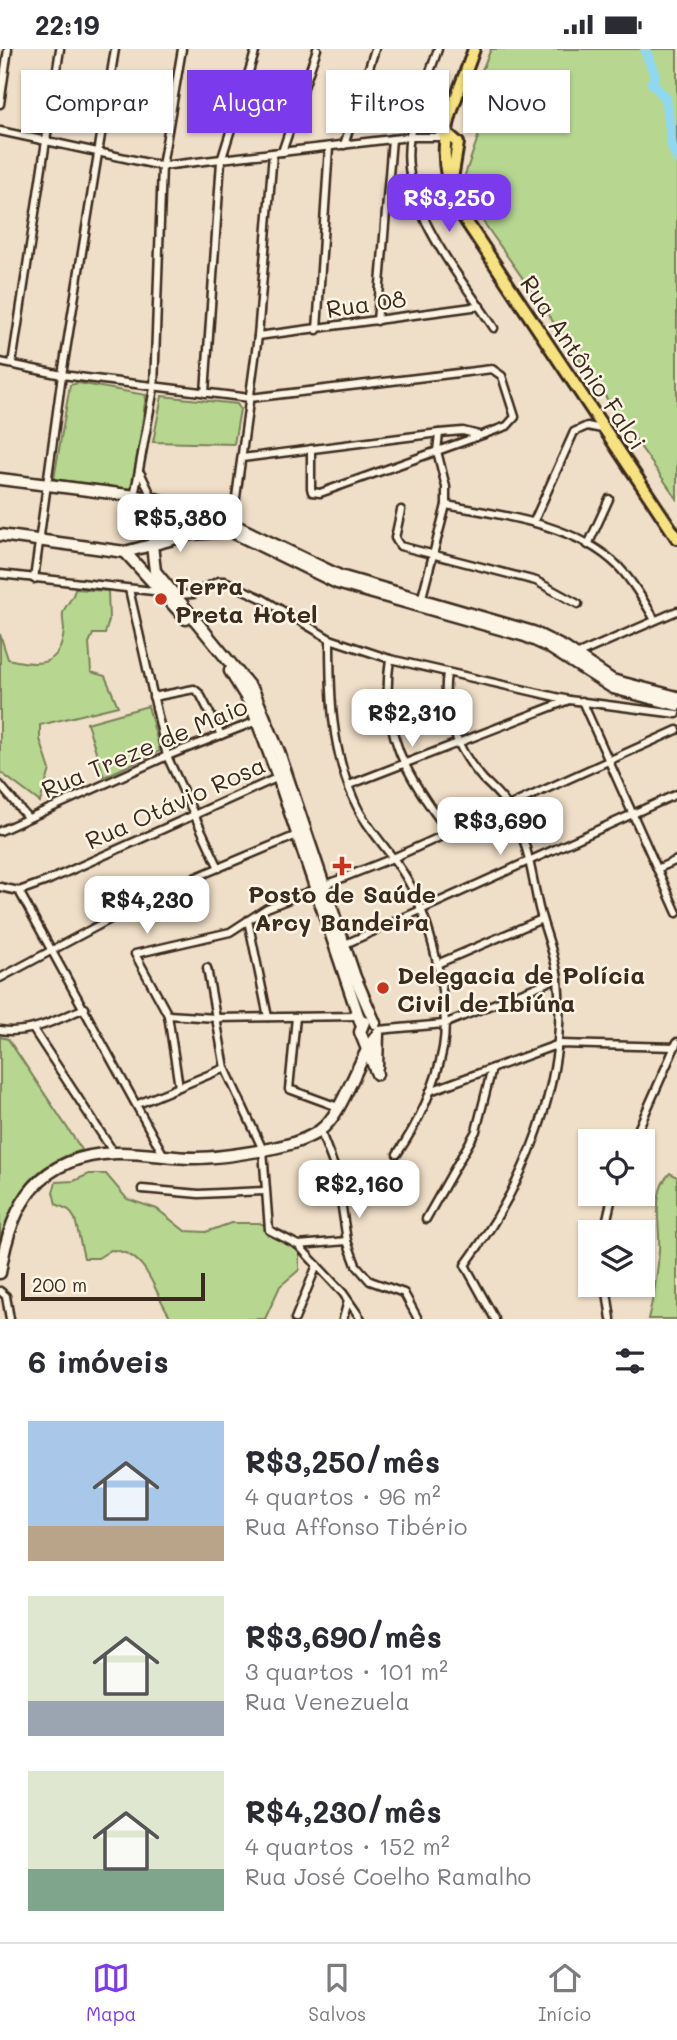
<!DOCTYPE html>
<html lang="pt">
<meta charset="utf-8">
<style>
body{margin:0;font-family:Mali,sans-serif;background:#f2f2f3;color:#2b2b33;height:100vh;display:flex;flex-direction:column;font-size:26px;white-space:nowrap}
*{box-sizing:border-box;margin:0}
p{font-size:23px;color:#7c7c81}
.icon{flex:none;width:38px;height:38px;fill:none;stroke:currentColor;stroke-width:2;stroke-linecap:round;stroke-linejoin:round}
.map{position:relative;height:1270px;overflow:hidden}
.details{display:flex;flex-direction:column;background:#fff;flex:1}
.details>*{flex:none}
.top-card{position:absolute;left:21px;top:21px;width:635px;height:63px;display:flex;gap:14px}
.controls{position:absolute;left:578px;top:1080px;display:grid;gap:14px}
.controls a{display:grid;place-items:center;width:77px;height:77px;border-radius:0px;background:#fff;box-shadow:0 2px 5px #0004;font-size:35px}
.scale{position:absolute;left:21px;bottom:18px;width:184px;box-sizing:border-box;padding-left:7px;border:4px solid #3b2a1e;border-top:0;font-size:19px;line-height:24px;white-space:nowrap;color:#3b2a1e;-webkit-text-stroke:5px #fcf5e5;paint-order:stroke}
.price{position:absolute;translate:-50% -60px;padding:0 16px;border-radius:14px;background:#fff;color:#222;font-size:23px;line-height:46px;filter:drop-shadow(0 2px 4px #0008)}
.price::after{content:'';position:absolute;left:50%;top:42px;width:21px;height:16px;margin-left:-10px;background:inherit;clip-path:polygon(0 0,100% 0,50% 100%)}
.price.on{background:#7c3aed;color:#fff}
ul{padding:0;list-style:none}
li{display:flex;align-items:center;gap:21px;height:175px;padding:0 28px}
li span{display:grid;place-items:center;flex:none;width:196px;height:140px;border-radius:0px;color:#555}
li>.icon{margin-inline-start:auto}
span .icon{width:84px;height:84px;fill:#fffc;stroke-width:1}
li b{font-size:30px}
h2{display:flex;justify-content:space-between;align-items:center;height:84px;padding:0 28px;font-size:30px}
.chip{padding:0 24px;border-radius:0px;background:#fff;box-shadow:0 2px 5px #0004;font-size:24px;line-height:63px}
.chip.on{background:#7c3aed;color:#fff}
.status{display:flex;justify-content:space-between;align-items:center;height:49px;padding:0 35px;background:#fff;direction:ltr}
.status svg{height:19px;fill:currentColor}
.menu{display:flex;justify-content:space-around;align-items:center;height:98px;border-top:2px solid #e1e1e2;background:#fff;font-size:19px;color:#7c7c81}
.menu a{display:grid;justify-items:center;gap:4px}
.menu .on{color:#7c3aed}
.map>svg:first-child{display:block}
.green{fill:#b7d791;stroke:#798058;stroke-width:2}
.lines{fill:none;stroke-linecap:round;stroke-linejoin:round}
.river{stroke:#90d8f2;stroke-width:10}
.street-casing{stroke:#3b2a1e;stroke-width:11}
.secondary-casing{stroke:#3b2a1e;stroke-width:15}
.primary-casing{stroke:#3b2a1e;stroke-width:16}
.street{stroke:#fcf5e5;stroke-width:6}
.secondary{stroke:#fcf5e5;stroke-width:10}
.primary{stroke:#f7e281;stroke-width:10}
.poi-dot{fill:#c8321e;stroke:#fcf5e5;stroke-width:2.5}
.labels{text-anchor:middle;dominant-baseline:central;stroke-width:5;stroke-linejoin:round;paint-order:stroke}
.street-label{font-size:24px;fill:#3b2a1e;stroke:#fcf5e5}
.poi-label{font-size:24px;font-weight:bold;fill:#3b2a1e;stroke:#fcf5e5;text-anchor:start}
</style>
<div class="status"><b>22:19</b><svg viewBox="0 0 49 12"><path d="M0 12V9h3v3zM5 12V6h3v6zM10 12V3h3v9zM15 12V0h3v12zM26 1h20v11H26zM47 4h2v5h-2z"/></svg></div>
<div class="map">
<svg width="677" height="1270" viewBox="0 0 677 1270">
<rect width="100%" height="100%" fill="#f0dfc8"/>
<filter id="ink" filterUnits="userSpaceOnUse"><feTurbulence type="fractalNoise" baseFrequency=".0143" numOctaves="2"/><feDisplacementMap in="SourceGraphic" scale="14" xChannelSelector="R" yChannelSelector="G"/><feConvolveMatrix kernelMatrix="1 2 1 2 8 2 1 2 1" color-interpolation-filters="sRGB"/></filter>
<g filter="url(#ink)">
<g class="green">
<polygon points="491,0 677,0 677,450 475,161 466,143 465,126 478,88 476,35"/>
<polygon points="78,334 146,346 133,441 54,430 70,336"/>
<polygon points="162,347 237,355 240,360 234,395 153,393"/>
<polygon points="163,460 211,477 210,481 162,487"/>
<path d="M75 540 108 542 109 571 105 585H93L89 594 91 623 105 627 118 657 40 676V690L50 721 40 753 0 723V585L8 610C37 617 61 619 64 581 64 576 62 569 63 564 66 554 73 551 75 540Z"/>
<polygon points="148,657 160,702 104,728 87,674"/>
<path d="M0 988 8 990 82 1101C26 1119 19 1144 0 1196Z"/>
<path d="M670 1124 677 1128V1270H648C653 1250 658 1222 659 1201 661 1177 650 1144 670 1124Z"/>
<path d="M89 1125H106L127 1150 157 1160 185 1182 206 1183 231 1174H259L282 1182 299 1203V1221L280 1237 265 1270H172C153 1245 150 1203 111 1201L98 1209H84L75 1170 69 1161 56 1155 53 1143 56 1133 74 1132Z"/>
</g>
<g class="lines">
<polyline class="river" points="645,0 655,27 652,34 666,49 672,97 677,110"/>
<defs>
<g id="street">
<path d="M438 0C429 28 415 58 410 87 397 156 459 225 494 279"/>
<polyline points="0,55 8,0"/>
<polyline points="0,82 162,117 409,88 444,88"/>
<polyline points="344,96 375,0"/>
<polyline points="282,103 317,0"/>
<polyline points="377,272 392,90"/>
<polyline points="317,281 329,98"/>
<polyline points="258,287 480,257"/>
<polyline points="0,313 62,326 250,349 492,320 502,327 515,368 507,377 320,444 312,443 311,439 311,400"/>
<polyline points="12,315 60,0"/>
<polyline points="205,344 221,112 256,0"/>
<polyline points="242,409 439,384 463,382 479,386"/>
<polyline points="141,425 152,448"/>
<polyline points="134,448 154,339 162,117 182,0"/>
<path d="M446 456C502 466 576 475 618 517 633 533 644 552 655 571"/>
<polyline points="401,461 395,489 400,497 536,532 578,555"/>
<polyline points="534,472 574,383 587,377 602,380"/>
<polyline points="232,478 258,287 273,104"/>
<polyline points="588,496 609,450"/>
<polyline points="0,525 162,543"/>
<polyline points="34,530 62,326 115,0"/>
<polyline points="129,540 167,707 219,819"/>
<polyline points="176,546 193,545 219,532 225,532 263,550 330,590 390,610 569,651 677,665"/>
<polyline points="421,552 446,456 446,438 437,402 439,384"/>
<path d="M330 590C330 647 331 699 354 751 366 780 392 803 407 830 430 870 451 953 443 999 436 1036 418 1075 397 1105"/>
<polyline points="576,606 677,562"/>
<path d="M390 610C379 682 407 729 449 783"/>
<path d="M447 624C441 663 457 701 483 730 492 739 502 747 508 758 528 788 531 824 539 859 545 883 555 905 558 930 568 1032 525 1136 465 1216L495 1270"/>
<polyline points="153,648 194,640 200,645 221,686"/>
<polyline points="582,652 677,864"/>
<polyline points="0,736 27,768"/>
<polyline points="349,736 569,651"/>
<polyline points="0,782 167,707 257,672"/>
<polyline points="657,820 677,811"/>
<polyline points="0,838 19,842 47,832 281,727"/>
<polyline points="19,842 163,1105"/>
<polyline points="248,871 268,968"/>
<polyline points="341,897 677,745"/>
<polyline points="437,915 542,870"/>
<polyline points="207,919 225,1019 263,1101 269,1181 298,1196 347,1192"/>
<polyline points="0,929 163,842 297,786"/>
<polyline points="168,966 216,969 359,967"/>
<polyline points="296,968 289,1040 338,1058"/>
<polyline points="33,980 114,1104"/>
<path d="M0 981C30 986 58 970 85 959"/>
<polyline points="378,981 444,975 558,929"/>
<polyline points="179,1038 168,966 135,905 230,883 267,859 393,809 677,681"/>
<polyline points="430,1042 559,995 675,998"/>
<polyline points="138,1055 225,1019"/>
<polyline points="320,1081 337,1125 347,1192 356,1216 370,1232 404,1244 418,1270"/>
<polyline points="633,1092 677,993"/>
<polyline points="142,1140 199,1145 265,1142"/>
<polyline points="426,1170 476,1082 492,1019"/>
<polyline points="604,1183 613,1144"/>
<polyline points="298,1196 343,1244 361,1270"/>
<polyline points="606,1236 611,1270"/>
<polyline points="0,1242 6,1247 10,1270"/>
<polyline points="295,1270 317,1216"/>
<polyline points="343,1270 348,1252"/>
</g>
<g id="secondary">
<polyline points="0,430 152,449 185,459 232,475 340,527 533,583 565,599 612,631 677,648"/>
<polyline points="152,449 159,474 152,496 155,522 254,643 279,703 355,928 375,974"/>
<polyline points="0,486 125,503 192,485 230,482 337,534 525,587 547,597 613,639 677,656"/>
<polyline points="125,503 186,570"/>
<polyline points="230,622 251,656 278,728 361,975"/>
<polyline points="364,973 360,983 377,1025"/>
<polyline points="377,1018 378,984"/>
<path d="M0 1224C11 1153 39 1107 116 1104 143 1103 169 1109 196 1109 219 1109 241 1105 264 1101 283 1097 303 1093 319 1082 344 1065 356 1012 376 987"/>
</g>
<g id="primary">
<path d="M474 0C454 59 430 94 456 157L677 489"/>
<polyline points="444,88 450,87 458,94 451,136"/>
</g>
</defs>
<use href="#street" class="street-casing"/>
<use href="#secondary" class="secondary-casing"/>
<use href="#primary" class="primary-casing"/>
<use href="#street" class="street"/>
<use href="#secondary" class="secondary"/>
<use href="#primary" class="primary"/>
</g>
</g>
<g class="poi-dot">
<circle cx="161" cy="550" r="7"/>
<path d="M338.5 806.5h7v7h7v7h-7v7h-7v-7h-7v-7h7z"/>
<circle cx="383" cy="939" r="7"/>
</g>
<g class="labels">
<g class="street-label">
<text transform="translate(366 254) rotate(-8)">Rua 08</text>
<text transform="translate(584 313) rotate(56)">Rua Antônio Falci</text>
<text transform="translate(144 698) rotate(-23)">Rua Treze de Maio</text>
<text transform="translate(175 753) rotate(-24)">Rua Otávio Rosa</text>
</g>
<g class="poi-label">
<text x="175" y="536">Terra<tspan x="175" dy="28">Preta Hotel</tspan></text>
<text x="342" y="844" text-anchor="middle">Posto de Saúde<tspan x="342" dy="28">Arcy Bandeira</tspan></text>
<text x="397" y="925">Delegacia de Polícia<tspan x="397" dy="28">Civil de Ibiúna</tspan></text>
</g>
</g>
</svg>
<div class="controls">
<a><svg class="icon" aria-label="locate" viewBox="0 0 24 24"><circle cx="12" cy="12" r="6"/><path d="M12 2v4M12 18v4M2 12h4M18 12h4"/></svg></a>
<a><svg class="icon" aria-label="layers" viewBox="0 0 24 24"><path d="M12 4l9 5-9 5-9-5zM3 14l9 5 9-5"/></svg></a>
</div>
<div class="scale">200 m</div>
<b class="price on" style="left:449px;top:185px">R$3,250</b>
<b class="price" style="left:180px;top:505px">R$5,380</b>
<b class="price" style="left:412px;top:700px">R$2,310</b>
<b class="price" style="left:500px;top:808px">R$3,690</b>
<b class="price" style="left:147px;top:887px">R$4,230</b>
<b class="price" style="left:359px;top:1171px">R$2,160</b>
<div class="top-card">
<a class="chip">Comprar</a>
<a class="chip on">Alugar</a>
<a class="chip">Filtros</a>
<a class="chip">Novo</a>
</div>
</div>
<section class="details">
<h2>6 imóveis<svg class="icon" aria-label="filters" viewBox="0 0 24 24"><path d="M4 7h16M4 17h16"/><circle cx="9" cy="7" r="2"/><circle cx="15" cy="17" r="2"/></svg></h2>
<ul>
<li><span style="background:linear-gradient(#a9c7e8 75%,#b9a48a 0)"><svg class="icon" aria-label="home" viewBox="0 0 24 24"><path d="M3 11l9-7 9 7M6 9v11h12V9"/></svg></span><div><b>R$3,250/mês</b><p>4 quartos · 96 m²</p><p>Rua Affonso Tibério</p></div></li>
<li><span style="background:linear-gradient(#dfe7d0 75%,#9aa5b1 0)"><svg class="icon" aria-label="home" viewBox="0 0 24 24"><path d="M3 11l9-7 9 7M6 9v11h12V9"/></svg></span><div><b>R$3,690/mês</b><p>3 quartos · 101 m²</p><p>Rua Venezuela</p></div></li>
<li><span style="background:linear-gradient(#dfe7d0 70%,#7fa58c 0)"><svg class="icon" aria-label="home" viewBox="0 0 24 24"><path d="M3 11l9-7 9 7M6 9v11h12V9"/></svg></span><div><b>R$4,230/mês</b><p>4 quartos · 152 m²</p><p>Rua José Coelho Ramalho</p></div></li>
</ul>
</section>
<nav class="menu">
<a class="on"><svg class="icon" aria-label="map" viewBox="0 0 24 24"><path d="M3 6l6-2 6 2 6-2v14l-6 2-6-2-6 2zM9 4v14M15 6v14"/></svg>Mapa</a>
<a><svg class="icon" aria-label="saved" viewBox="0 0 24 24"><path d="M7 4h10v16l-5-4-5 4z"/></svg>Salvos</a>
<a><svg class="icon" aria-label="home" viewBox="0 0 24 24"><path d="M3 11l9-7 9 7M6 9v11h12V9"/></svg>Início</a>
</nav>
